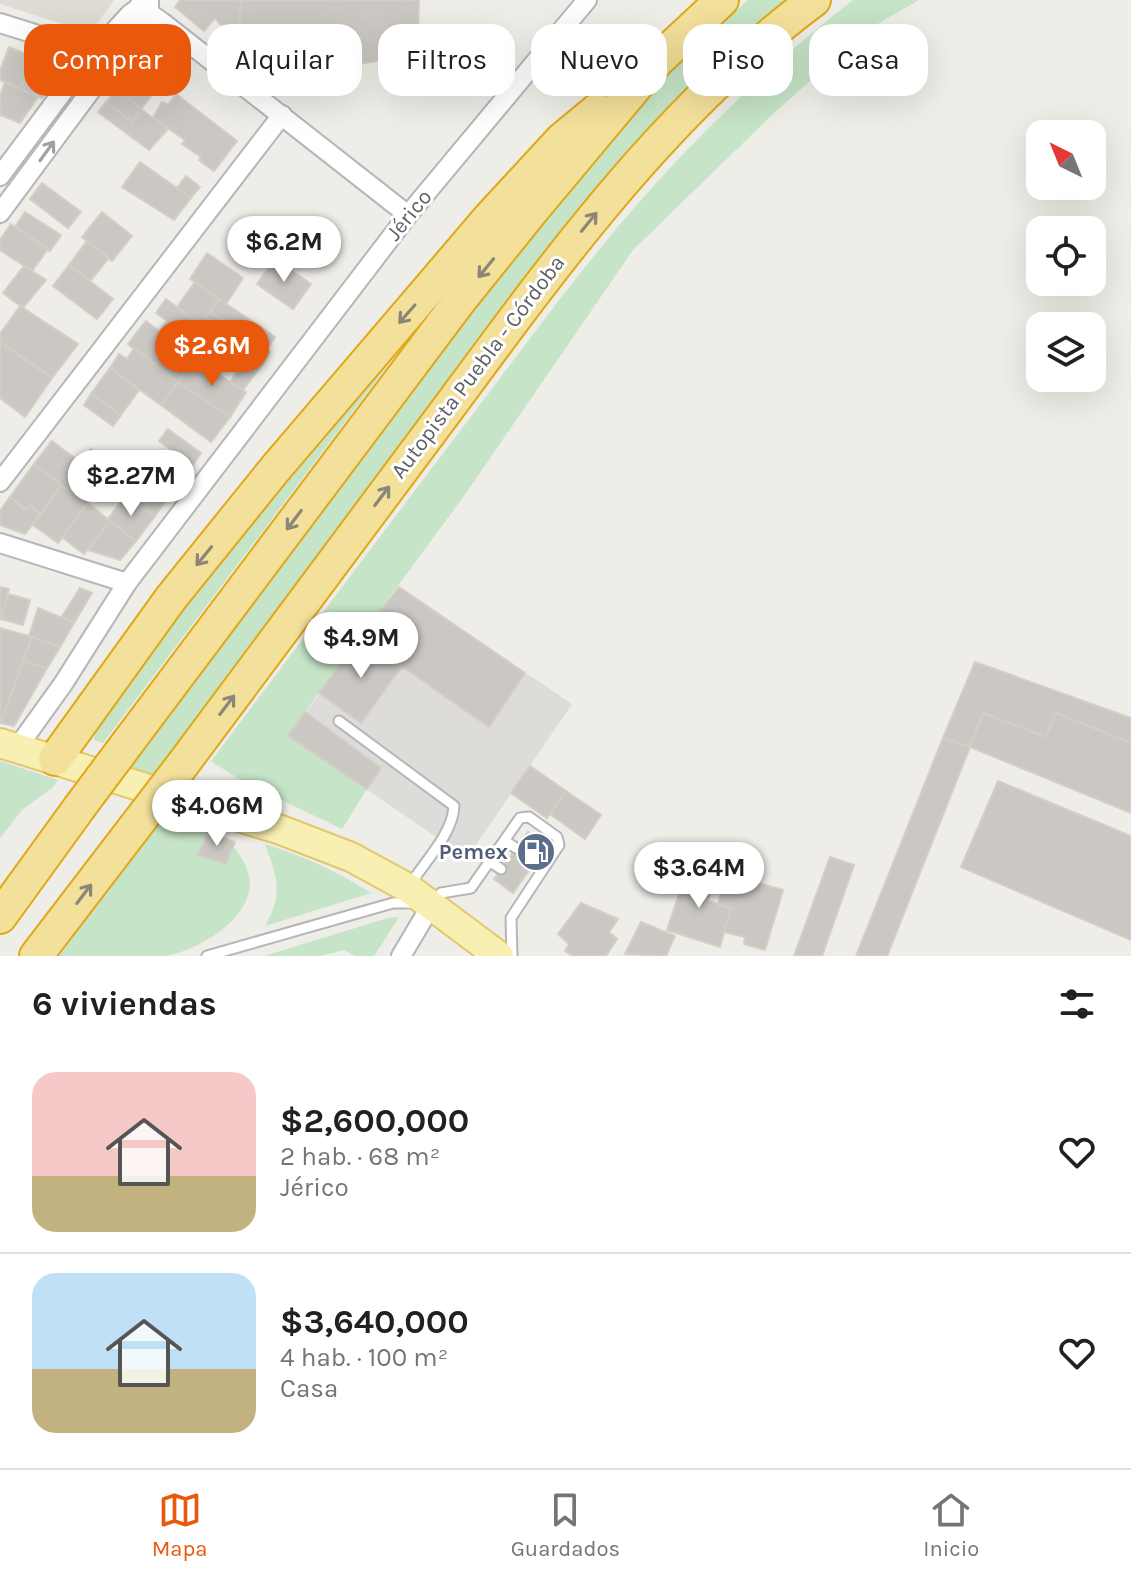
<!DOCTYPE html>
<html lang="es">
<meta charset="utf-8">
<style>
body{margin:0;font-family:Karla,sans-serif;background:#f2f2f2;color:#202124;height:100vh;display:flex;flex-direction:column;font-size:30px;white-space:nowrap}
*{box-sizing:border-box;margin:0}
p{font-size:26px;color:#757577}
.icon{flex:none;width:44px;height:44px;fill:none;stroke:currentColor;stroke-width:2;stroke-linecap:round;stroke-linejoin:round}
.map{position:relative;height:956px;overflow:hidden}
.panel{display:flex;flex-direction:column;background:#fff;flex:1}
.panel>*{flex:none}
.guide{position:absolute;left:24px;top:24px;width:1084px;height:72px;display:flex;gap:16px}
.needle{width:52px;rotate:317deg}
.tools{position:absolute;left:1026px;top:120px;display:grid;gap:16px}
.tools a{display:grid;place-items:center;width:80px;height:80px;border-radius:16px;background:#fff;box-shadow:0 8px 32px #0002;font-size:40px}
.price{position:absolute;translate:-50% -68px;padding:0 18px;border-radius:28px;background:#fff;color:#222;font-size:26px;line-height:52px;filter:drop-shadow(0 2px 4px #0008)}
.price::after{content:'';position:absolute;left:50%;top:48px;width:24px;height:18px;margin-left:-12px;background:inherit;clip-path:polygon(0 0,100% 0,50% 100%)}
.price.active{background:#ea580c;color:#fff}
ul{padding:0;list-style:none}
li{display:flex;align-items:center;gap:24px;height:200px;padding:0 32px}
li+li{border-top:2px solid #e0e0e0}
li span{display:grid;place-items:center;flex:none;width:224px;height:160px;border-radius:24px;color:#555}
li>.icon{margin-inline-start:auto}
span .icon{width:96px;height:96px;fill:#fffc;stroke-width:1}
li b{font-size:34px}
h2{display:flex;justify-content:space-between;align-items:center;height:96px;padding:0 32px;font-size:34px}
.chip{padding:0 28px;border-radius:24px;background:#fff;box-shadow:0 8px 32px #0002;font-size:28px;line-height:72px}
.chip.active{background:#ea580c;color:#fff}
.tabs{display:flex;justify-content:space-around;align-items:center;height:112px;border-top:2px solid #e0e0e0;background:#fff;font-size:22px;color:#757577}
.tabs a{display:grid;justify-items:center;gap:4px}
.tabs .active{color:#ea580c}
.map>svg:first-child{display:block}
.industrial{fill:#dedcd9}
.education{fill:#dfdcd5}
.green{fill:#c6e4c7}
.building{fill:#cbc8c4;stroke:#d3cfc6;stroke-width:2}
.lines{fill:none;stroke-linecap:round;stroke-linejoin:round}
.lane-casing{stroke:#b4b6ba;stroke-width:13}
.street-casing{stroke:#b4b6ba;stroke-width:22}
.primary-casing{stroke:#e4c76a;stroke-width:32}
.highway-casing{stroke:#e0a816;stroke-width:36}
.lane{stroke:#fff;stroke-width:9}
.street{stroke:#fff;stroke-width:18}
.primary{stroke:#f8efb3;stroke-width:28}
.highway{stroke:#f3e09a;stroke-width:32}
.highway-bridge-casing{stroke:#e0a816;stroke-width:36;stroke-linecap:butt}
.highway-bridge{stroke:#f3e09a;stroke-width:32}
.oneway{stroke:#9ea0a3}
.oneway2{stroke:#8b8776}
.labels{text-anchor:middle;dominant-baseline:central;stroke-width:6;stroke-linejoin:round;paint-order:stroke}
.street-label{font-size:22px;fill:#5e6166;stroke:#fff}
.service-label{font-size:22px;font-weight:bold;fill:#4e5e75;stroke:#fff;text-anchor:end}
</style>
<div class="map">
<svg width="1131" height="956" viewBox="0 0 1131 956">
<rect width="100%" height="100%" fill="#efede7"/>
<polygon class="industrial" points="399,587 572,704 467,858 288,736"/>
<polygon class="education" points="0,0 114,0 90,33 0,4"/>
<g class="green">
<path d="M748 0H788C652 108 551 248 448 386 350 517 252 648 153 780L126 770 541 222 671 69Z"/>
<path d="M853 0H919L869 29 775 112 633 250 464 496 288 735 367 789 342 829 242 781 211 761C297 647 383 532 470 418 523 348 576 275 634 208 700 132 774 62 853 0Z"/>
<polygon points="434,304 103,743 94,740 98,721 276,485"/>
<polygon points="0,761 58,780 52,788 22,810 0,838"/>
<path d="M165 812 210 826 199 855 233 846C239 854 246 863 248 873 261 914 199 951 165 956 136 956 90 956 59 956Z"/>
<path d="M265 844C304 856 336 871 371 893L265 926C284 893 277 878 265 844Z"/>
<polygon points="399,917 374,956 355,956 344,950 320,956 264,956 388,918"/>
</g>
<g class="building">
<polygon points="180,0 241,0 238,44 215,18 204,31 175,7"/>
<polygon points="241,0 419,0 418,36 376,61 331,69 290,60 273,67 262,65 238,44"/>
<polygon points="9,47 33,57 20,89 0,80 0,71"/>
<polygon points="147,49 172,68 156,94 130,73"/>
<polygon points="31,62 63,73 42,98 20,89"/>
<polygon points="130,73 154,92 141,109 118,89"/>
<polygon points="5,82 38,97 20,123 0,115 0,96"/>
<polygon points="118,89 142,110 132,122 106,102"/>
<polygon points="176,94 237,141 214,171 199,160 201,157 182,144 185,140 153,118 162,102 168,105"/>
<polygon points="106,102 132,122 142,110 168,129 149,150 98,112"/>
<polygon points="140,162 191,198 174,220 122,187"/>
<polygon points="186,176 200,187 191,198 177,188"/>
<polygon points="42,183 81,212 68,228 30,199"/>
<polygon points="25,212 61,235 50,251 15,227"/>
<polygon points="102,212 132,236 112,261 82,237"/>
<polygon points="11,224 48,249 32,271 0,250 0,240"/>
<polygon points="87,241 109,258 90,281 69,265"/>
<polygon points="207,253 243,278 226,304 190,279"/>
<polygon points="275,259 311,284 293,309 257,284"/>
<polygon points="69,265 113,299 97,319 53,286"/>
<polygon points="24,266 46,280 23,308 3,293"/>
<polygon points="195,282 219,299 201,325 177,307"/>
<polygon points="166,299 198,323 180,347 159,331 167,321 156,313"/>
<polygon points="219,299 275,337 266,350 210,312"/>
<polygon points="20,306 78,344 52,378 0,342 0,334"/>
<polygon points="210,312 270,352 261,366 201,325"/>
<polygon points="146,321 195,359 178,382 128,344"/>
<polygon points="0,342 52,378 25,417 0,398"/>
<polygon points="134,348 178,382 161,405 110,368 119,354 127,359"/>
<polygon points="248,357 261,366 243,390 230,382"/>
<polygon points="195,359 246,392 230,417 178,382"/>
<polygon points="110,368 139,390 121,415 91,394"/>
<polygon points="178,382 230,417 211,442 161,405"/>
<polygon points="91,394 121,415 113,426 84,405"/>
<polygon points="168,429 201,453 192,466 159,441"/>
<polygon points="52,441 85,466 68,490 34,464"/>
<polygon points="91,449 114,466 104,481 81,463"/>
<polygon points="171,450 192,466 175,487 153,473"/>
<polygon points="123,454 175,487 155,516 104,481"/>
<polygon points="34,464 62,485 40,514 30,505 26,510 10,497"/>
<polygon points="62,485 88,503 58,543 33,525"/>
<polygon points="125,496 155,516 136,541 108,519"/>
<polygon points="10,497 26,510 30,505 40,514 25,534 0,525 0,511"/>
<polygon points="88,503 110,521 84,554 62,537"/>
<polygon points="110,521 136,541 120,560 88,550"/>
<polygon points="0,587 9,589 1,619 0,618"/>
<polygon points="399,587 525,673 489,727 360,637"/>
<polygon points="80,588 92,593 74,623 61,618"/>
<polygon points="8,594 30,600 23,625 1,619"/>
<polygon points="38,608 74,623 60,647 29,636"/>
<polygon points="0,628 32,637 1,723 0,722"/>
<polygon points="32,637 60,647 47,668 23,661"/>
<polygon points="360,637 402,666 361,723 319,693"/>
<polygon points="23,661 47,668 14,726 1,723"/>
<polygon points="975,662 1131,718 1131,743 1056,713 1046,737 983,713 970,747 943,738"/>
<polygon points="305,712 381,768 367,789 288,736"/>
<polygon points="983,713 1046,737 1056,713 1131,743 1131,813 970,747"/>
<polygon points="943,738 970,747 887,956 856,956"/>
<polygon points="530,766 566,791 547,818 511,793"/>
<polygon points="998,781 1131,836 1131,940 961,867"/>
<polygon points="566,791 601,815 585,839 550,814"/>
<polygon points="208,832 235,842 226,864 198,855"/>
<polygon points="528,832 547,845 513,893 494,879"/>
<polygon points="830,857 854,865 822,956 794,956"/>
<polygon points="688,867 715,877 708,901 731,908 720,947 667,930"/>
<polygon points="726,874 783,890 765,950 744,944 745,937 724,932 731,908 718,904"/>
<polygon points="581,903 618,919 609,932 617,939 606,956 573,956 565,951 569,944 558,934"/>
<polygon points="641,922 675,936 666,956 625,954"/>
</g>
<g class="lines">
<defs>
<g id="lane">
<path d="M339 721 454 806C453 834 424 862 410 885"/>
<polyline points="505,841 516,848"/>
<polyline points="490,862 501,869"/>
<polyline points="434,902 441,893 471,888 520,818 529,817 557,837 559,845 511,918 512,956"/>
<polyline points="207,956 393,903 416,903"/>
</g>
<g id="street">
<polyline points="139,6 162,22 408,215"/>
<polyline points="0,23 105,56"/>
<polyline points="0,176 82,66 130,14 147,2"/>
<polyline points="0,213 149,12 149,2"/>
<polyline points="0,482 282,115"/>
<polyline points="0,543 127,583"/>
<polyline points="17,748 63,684 127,583 408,215 587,0"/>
<polyline points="401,956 432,904"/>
</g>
<polyline id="primary" points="0,743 281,830 351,857 408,888 499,956"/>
<g id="highway">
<polyline points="129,741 461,299 531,212 658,60 722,0"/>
<polyline points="55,759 171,598 275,469 490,217 562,139 597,110"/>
<path d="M180 768C272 645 363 522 455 399 562 254 668 109 814 0"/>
<polyline points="0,917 79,808"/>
<polyline points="36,956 134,828"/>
</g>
</defs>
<use href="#lane" class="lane-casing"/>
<use href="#street" class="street-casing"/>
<use href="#primary" class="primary-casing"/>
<use href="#highway" class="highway-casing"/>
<use href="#lane" class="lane"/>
<use href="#street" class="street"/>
<use href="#primary" class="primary"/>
<use href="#highway" class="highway"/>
<defs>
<g id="highway-bridge">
<polyline points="79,808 129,741"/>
<polyline points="134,828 180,768"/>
</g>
</defs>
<use href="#highway-bridge" class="highway-bridge-casing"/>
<use href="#highway-bridge" class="highway-bridge"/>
</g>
<defs><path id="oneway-shaft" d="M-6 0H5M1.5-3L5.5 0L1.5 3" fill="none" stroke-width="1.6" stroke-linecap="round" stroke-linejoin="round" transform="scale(2)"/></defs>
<use class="oneway" href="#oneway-shaft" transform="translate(47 151) rotate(-54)"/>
<g class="oneway2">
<use href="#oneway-shaft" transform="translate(589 222) rotate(-51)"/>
<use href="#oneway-shaft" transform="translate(486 268) rotate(129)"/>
<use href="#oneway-shaft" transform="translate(407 314) rotate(131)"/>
<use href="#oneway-shaft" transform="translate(382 496) rotate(-53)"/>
<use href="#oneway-shaft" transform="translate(294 520) rotate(127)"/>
<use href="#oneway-shaft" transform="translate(204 556) rotate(129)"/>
<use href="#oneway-shaft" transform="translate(227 705) rotate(-53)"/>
<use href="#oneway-shaft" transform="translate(84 894) rotate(-53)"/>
</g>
<defs>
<symbol id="fuel-disc" viewBox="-11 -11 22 22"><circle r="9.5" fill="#5c6f8a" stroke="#fff"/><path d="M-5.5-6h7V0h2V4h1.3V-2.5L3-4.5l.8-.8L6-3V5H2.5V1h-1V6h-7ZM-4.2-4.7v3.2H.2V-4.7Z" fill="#fff"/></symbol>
</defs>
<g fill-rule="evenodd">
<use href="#fuel-disc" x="514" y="830" width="44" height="44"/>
</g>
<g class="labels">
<g class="street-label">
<text transform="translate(409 215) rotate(-51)">Jérico</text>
<text transform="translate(478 367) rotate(-53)">Autopista Puebla - Córdoba</text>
</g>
<g class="service-label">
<text x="508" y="852">Pemex</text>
</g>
</g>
</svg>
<div class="tools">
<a><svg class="needle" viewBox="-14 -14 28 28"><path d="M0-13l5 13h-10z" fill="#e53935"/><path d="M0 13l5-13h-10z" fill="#757577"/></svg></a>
<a><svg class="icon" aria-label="locate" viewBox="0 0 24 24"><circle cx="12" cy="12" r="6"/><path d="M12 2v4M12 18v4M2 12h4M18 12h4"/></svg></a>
<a><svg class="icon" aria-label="layers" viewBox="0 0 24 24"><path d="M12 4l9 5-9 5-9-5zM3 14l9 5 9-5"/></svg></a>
</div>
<b class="price" style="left:284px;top:284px">$6.2M</b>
<b class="price active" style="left:212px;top:388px">$2.6M</b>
<b class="price" style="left:131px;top:518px">$2.27M</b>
<b class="price" style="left:361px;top:680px">$4.9M</b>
<b class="price" style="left:217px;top:848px">$4.06M</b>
<b class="price" style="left:699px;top:910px">$3.64M</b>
<div class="guide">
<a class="chip active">Comprar</a>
<a class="chip">Alquilar</a>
<a class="chip">Filtros</a>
<a class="chip">Nuevo</a>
<a class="chip">Piso</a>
<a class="chip">Casa</a>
</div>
</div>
<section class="panel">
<h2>6 viviendas<svg class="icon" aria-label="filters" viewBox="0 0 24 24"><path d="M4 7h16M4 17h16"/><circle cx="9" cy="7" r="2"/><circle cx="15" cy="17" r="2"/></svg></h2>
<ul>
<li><span style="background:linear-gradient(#f6c9c9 65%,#c2b280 0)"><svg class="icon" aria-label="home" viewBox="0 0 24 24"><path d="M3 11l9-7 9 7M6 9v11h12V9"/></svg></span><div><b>$2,600,000</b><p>2 hab. · 68 m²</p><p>Jérico</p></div><svg class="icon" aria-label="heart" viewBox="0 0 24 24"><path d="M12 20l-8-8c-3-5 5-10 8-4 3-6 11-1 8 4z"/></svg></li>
<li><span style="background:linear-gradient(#bfe0f5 60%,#c2b280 0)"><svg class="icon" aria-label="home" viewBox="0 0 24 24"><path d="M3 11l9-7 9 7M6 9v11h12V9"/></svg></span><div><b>$3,640,000</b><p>4 hab. · 100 m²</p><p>Casa</p></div><svg class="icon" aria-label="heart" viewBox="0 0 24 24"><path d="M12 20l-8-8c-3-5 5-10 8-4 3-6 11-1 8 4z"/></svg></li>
</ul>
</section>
<nav class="tabs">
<a class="active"><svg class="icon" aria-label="map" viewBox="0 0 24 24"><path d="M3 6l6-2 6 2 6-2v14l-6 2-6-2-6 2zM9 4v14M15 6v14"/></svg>Mapa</a>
<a><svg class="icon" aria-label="saved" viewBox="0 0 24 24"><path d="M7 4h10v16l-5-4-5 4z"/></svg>Guardados</a>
<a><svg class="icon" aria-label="home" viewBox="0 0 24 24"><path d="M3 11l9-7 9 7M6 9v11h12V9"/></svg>Inicio</a>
</nav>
